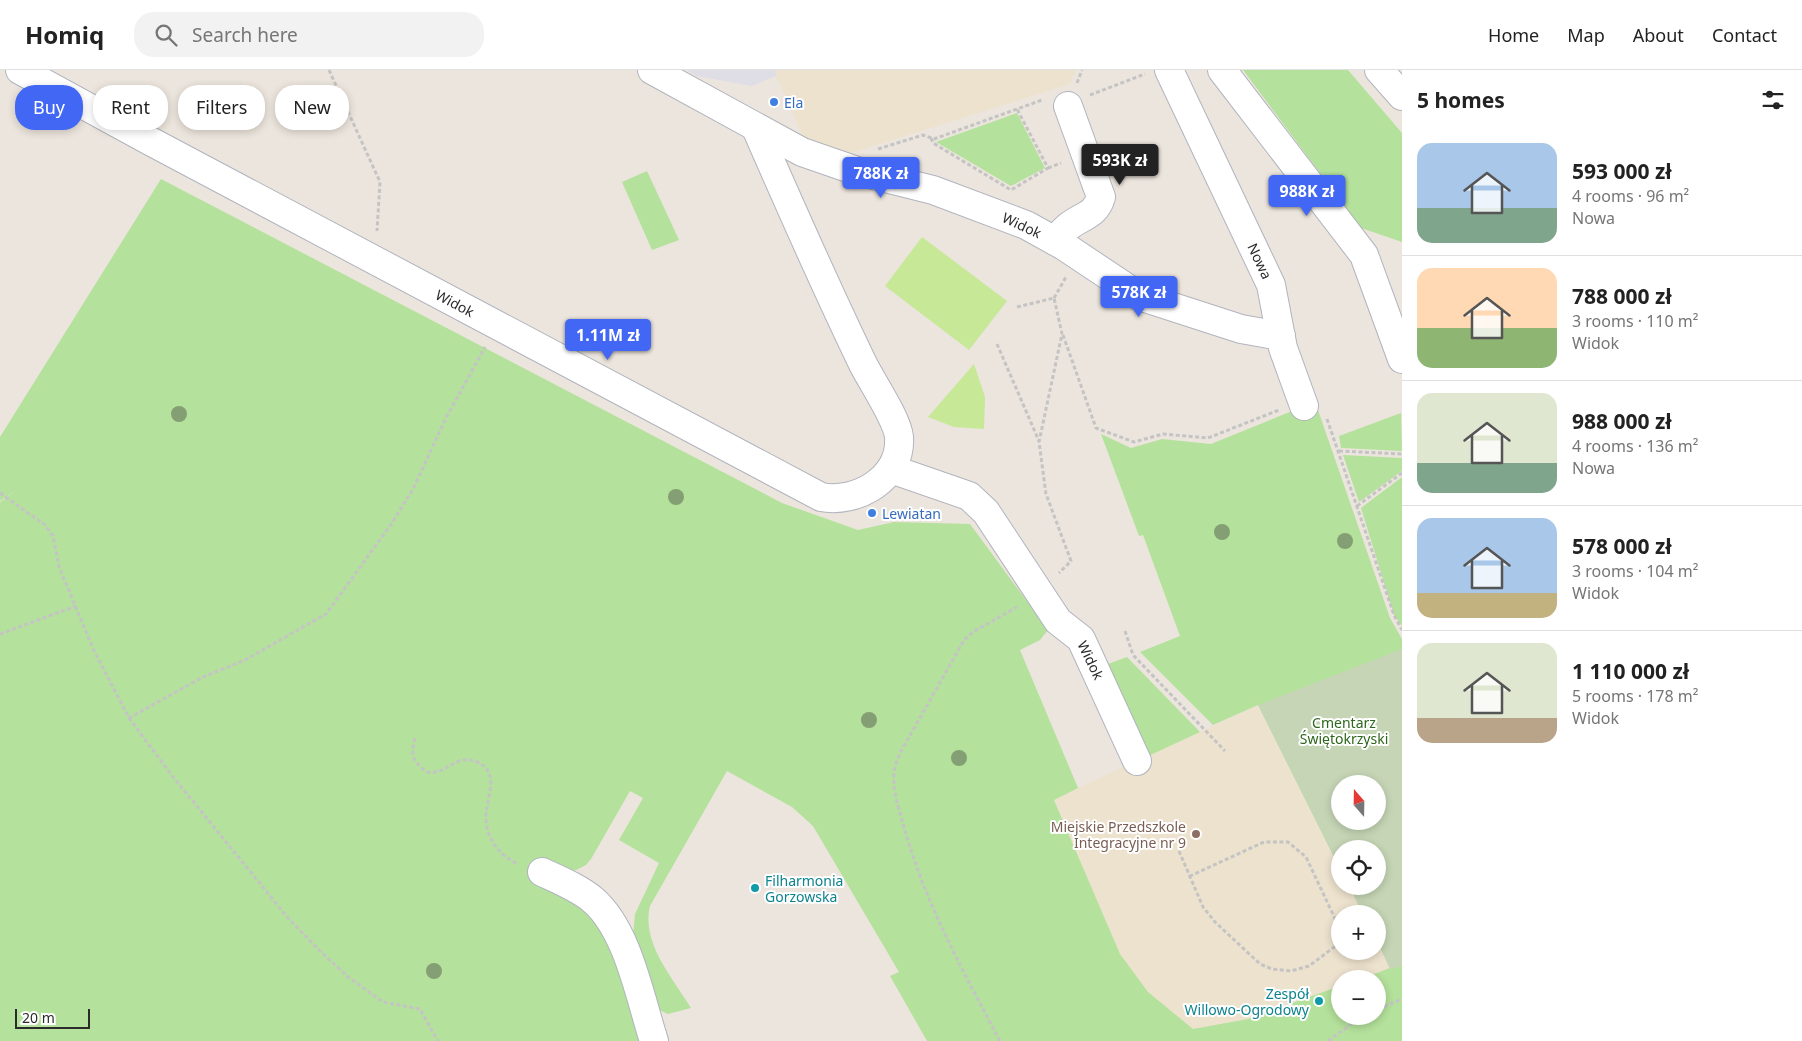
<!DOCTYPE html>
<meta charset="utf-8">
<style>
body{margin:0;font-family:"Noto Sans",sans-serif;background:#f2f2f2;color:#222;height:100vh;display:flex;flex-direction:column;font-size:19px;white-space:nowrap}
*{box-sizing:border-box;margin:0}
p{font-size:16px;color:#767676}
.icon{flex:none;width:28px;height:28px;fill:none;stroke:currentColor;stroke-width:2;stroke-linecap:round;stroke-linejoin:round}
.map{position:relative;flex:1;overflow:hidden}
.panel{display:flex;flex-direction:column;background:#fff;width:400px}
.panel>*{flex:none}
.hud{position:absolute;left:15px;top:15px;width:475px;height:45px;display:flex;gap:10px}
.needle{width:32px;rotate:340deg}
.fabs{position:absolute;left:1331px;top:705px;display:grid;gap:10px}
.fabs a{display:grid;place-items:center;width:55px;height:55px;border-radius:50%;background:#fff;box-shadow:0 2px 8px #0003;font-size:25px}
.scale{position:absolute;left:15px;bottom:12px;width:75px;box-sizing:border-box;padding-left:5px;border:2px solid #2b2b2b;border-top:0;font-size:14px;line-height:18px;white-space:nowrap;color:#2b2b2b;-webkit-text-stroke:4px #fff;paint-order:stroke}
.price{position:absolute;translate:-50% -42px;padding:0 11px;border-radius:5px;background:#4267f4;color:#fff;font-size:16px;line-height:32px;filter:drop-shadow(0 1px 2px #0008)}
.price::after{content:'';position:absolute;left:50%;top:30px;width:15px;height:11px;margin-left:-8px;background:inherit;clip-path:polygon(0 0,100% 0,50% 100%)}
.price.current{background:#222;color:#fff}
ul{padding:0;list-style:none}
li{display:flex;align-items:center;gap:15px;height:125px;padding:0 15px}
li+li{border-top:1px solid #e0e0e0}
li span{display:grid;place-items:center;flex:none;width:140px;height:100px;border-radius:15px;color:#555}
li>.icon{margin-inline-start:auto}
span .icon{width:60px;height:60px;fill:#fffc;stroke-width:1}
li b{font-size:21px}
h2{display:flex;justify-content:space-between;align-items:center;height:60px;padding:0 15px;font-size:21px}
.tag{padding:0 18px;border-radius:20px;background:#fff;box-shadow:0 2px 8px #0003;font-size:18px;line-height:45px}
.tag.current{background:#4267f4;color:#fff}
header{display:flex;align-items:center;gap:30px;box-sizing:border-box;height:70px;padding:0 25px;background:#fff;border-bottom:1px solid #e0e0e0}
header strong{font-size:24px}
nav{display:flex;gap:28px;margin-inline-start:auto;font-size:18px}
.search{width:350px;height:45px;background:#f2f2f2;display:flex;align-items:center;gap:12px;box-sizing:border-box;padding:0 18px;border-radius:20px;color:#767676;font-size:19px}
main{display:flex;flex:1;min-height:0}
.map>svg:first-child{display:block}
.industrial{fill:#dfdde5}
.education{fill:#ede2cd}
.green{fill:#b4e19b;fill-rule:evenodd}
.cemetery{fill:#c5d5b5;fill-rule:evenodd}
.pitch{fill:#c7e897}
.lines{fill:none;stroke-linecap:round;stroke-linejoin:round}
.minor-casing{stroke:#b1b4be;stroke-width:30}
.path{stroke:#c4c4c4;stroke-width:3;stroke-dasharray:4 2.5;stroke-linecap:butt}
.minor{stroke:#fff;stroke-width:28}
.tree{fill:#839f73}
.shop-dot{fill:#3f7fe0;stroke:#fff;stroke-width:2}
.education-dot{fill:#8d6e63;stroke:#fff;stroke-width:2}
.culture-dot{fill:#0f9aa8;stroke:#fff;stroke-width:2}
.labels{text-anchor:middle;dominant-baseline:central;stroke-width:4;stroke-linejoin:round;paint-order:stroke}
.shop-label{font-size:14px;fill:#366cbe;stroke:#fff;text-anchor:start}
.street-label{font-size:14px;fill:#2b2b2b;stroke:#fff}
.park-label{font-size:14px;fill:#2d661c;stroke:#fff}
.education-label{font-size:14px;fill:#785e54;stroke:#fff;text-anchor:end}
.culture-label{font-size:14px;fill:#0d838f;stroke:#fff;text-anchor:start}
</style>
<header>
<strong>Homiq</strong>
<div class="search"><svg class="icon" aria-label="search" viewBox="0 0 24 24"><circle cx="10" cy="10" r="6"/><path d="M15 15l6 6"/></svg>Search here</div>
<nav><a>Home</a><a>Map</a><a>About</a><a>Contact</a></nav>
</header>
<main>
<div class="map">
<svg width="1402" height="971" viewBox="0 0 1402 971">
<rect width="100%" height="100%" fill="#ece5dd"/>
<polygon class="industrial" points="687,0 776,0 776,6 752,16 697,6"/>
<g class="education">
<polygon points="776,0 1076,0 1070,14 848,84 804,69 776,6"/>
<polygon points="1258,635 1340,799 1340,816 1349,816 1363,844 1340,844 1340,881 1378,881 1378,874 1390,899 1361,909 1340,909 1340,916 1248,949 1192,959 1148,922 1120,884 1054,729"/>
</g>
<g class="green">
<polygon points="1243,0 1348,0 1402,63 1402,172 1361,158"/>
<polygon points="1017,43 1045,98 1011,116 936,72"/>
<polygon points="647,101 679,170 652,180 622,112"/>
<path d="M161 109 782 433 858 460 894 452 970 454 1048 560 1040 570 1020 580 1078 718 1054 730 1120 884 1148 922 1193 959 1248 949 1340 916V946H1378V909H1361L1390 898 1378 873V844H1363L1349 816H1378V779H1340V799L1258 635 1213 655 1140 582 1180 566 1143 465 1139 466 1101 364 1131 378 1162 369 1211 374 1297 339 1301 347 1318 340 1390 548 1402 569V971H927L890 906 899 902 813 756 792 737 727 701 650 836C641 873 673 908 691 938L668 944 657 939 633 865 635 844 659 793 619 770 643 728 630 721 591 789 586 795 572 802 569 827 593 850 609 872 641 971H0V432L17 420 0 431V367ZM1340 714H1378V751H1340Z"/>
<polygon points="1401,343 1402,381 1341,378 1339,366"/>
<polygon points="1343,385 1402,388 1402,401 1359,432"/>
<polygon points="1402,407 1402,556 1394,545 1361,438"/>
<polygon points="1127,587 1200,662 1144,688 1108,611 1108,594"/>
</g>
<path class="cemetery" d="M1402 579V896L1390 899 1378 873V844H1363L1349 816H1378V779H1340V799L1258 635ZM1340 714H1378V751H1340Z"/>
<g class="pitch">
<polygon points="922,167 1007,231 969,280 885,216"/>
<polygon points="974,294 985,327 984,359 954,357 928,347"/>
</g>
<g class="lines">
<defs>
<g id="minor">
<path d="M20 0 150 71 821 427C857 434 902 408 899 367 897 348 871 311 862 292 825 215 790 136 756 58"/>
<polyline points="652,0 802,82 857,101 933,120 1026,155 1064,176 1139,226 1241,259 1281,266"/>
<polyline points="1169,0 1271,215 1283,278 1304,336"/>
<polyline points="1222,0 1364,185 1402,289"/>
<polyline points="1379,0 1402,26"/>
<path d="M1055 171C1059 166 1064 160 1069 156 1082 146 1096 145 1101 127L1068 36"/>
<polyline points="891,399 969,426 986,442 1058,551 1081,569 1137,691"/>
<path d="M542 802C559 810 579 818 593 830 628 860 640 928 654 971"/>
</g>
</defs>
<use href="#minor" class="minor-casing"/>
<g class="path">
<polyline points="329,0 380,112 377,161"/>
<polyline points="1077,13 1082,0"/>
<polyline points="1090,25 1145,4"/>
<polyline points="931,68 933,73 1011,120 1048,98 1017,39"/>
<polyline points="878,79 923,65 934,69 1042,30"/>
<polyline points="1048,98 1061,93"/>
<polyline points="1054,228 1066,207"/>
<polyline points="1017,237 1054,228 1062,264 1039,372 1046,424 1071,491 1059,503"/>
<polyline points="1063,265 1096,358 1134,372 1163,364 1208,368 1279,340"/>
<polyline points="997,274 1039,371"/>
<polyline points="1327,349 1394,545 1402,560"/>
<polyline points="1339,381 1402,384"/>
<polyline points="0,423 45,455 53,466 59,497 94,581 129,648 201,608 245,590 326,544 390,456 413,419 445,350 485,277"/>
<polyline points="1357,436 1402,403"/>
<polyline points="1125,561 1133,585 1225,681"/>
<polyline points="0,564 76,536"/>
<polyline points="129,648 173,707 288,848 319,880 348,907 383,932 420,939 438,971"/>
<path d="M415 668C410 685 413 692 427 702 445 705 455 687 470 690 503 697 487 725 486 745 485 766 499 786 518 794"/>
<polyline points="1179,781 1203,837 1215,852 1260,894 1272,899 1291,901 1309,896 1337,875 1339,869 1338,855 1306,787 1288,772 1264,772 1190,806"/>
<polyline points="1378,939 1402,929"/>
<path d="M1000 971C963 901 925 833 904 757 899 739 892 720 894 701 895 695 898 689 900 683L964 570 973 562 1017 537"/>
<polyline points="1328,971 1362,946"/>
</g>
<use href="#minor" class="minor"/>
</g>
<g class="tree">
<circle cx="179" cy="344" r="8"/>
<circle cx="676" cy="427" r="8"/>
<circle cx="1222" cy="462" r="8"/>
<circle cx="1345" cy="471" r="8"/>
<circle cx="869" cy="650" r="8"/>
<circle cx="959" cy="688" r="8"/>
<circle cx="434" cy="901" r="8"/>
</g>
<g class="shop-dot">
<circle cx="774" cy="32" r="5"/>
<circle cx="872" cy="443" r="5"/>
</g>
<circle class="education-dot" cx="1196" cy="764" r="5"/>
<g class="culture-dot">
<circle cx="755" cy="818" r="5"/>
<circle cx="1319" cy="931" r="5"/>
</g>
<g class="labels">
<g class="shop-label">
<text x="784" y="32">Ela</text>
<text x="882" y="443">Lewiatan</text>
</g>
<g class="street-label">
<text transform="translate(1022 155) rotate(25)">Widok</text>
<text transform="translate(1260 191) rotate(65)">Nowa</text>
<text transform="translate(455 233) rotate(28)">Widok</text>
<text transform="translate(1091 590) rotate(64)">Widok</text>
</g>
<g class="park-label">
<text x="1344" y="652">Cmentarz<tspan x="1344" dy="16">Świętokrzyski</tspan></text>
</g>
<g class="education-label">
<text x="1186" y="756">Miejskie Przedszkole<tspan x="1186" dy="16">Integracyjne nr 9</tspan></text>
</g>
<g class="culture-label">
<text x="765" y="810">Filharmonia<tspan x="765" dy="16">Gorzowska</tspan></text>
<text x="1309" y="923" text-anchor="end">Zespół<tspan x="1309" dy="16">Willowo-Ogrodowy</tspan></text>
</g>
</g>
</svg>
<div class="fabs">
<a><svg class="needle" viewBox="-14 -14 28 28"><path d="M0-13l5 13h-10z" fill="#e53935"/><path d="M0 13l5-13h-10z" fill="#767676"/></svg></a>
<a><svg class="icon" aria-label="locate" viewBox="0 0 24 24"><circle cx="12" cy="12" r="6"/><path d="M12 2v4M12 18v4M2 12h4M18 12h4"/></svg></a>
<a>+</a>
<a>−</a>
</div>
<div class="scale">20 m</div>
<b class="price current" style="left:1120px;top:116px">593K zł</b>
<b class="price" style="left:881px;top:129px">788K zł</b>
<b class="price" style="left:1307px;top:147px">988K zł</b>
<b class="price" style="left:1139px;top:248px">578K zł</b>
<b class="price" style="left:608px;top:291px">1.11M zł</b>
<div class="hud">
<a class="tag current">Buy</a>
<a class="tag">Rent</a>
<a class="tag">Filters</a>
<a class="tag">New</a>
</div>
</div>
<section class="panel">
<h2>5 homes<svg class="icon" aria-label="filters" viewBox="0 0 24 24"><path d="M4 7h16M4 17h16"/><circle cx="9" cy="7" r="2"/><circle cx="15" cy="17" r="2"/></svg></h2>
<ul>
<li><span style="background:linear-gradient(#a9c7e8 65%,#7fa58c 0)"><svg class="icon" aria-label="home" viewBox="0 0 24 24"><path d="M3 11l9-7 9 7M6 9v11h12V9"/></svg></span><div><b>593 000 zł</b><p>4 rooms · 96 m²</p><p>Nowa</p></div></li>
<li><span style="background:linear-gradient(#ffd9b3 60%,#8fb573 0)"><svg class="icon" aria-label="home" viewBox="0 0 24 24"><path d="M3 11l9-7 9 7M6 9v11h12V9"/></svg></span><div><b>788 000 zł</b><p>3 rooms · 110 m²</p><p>Widok</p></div></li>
<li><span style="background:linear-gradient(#dfe7d0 70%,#7fa58c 0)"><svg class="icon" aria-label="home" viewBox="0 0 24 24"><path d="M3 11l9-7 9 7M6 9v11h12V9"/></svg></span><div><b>988 000 zł</b><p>4 rooms · 136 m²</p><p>Nowa</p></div></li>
<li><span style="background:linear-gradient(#a9c7e8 75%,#c2b280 0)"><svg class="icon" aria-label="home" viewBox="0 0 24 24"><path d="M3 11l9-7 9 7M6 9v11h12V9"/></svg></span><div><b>578 000 zł</b><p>3 rooms · 104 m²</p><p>Widok</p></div></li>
<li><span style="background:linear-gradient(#dfe7d0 75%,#b9a48a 0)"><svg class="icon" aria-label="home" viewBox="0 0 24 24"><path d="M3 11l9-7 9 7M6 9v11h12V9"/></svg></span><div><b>1 110 000 zł</b><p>5 rooms · 178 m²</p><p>Widok</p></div></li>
</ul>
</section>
</main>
